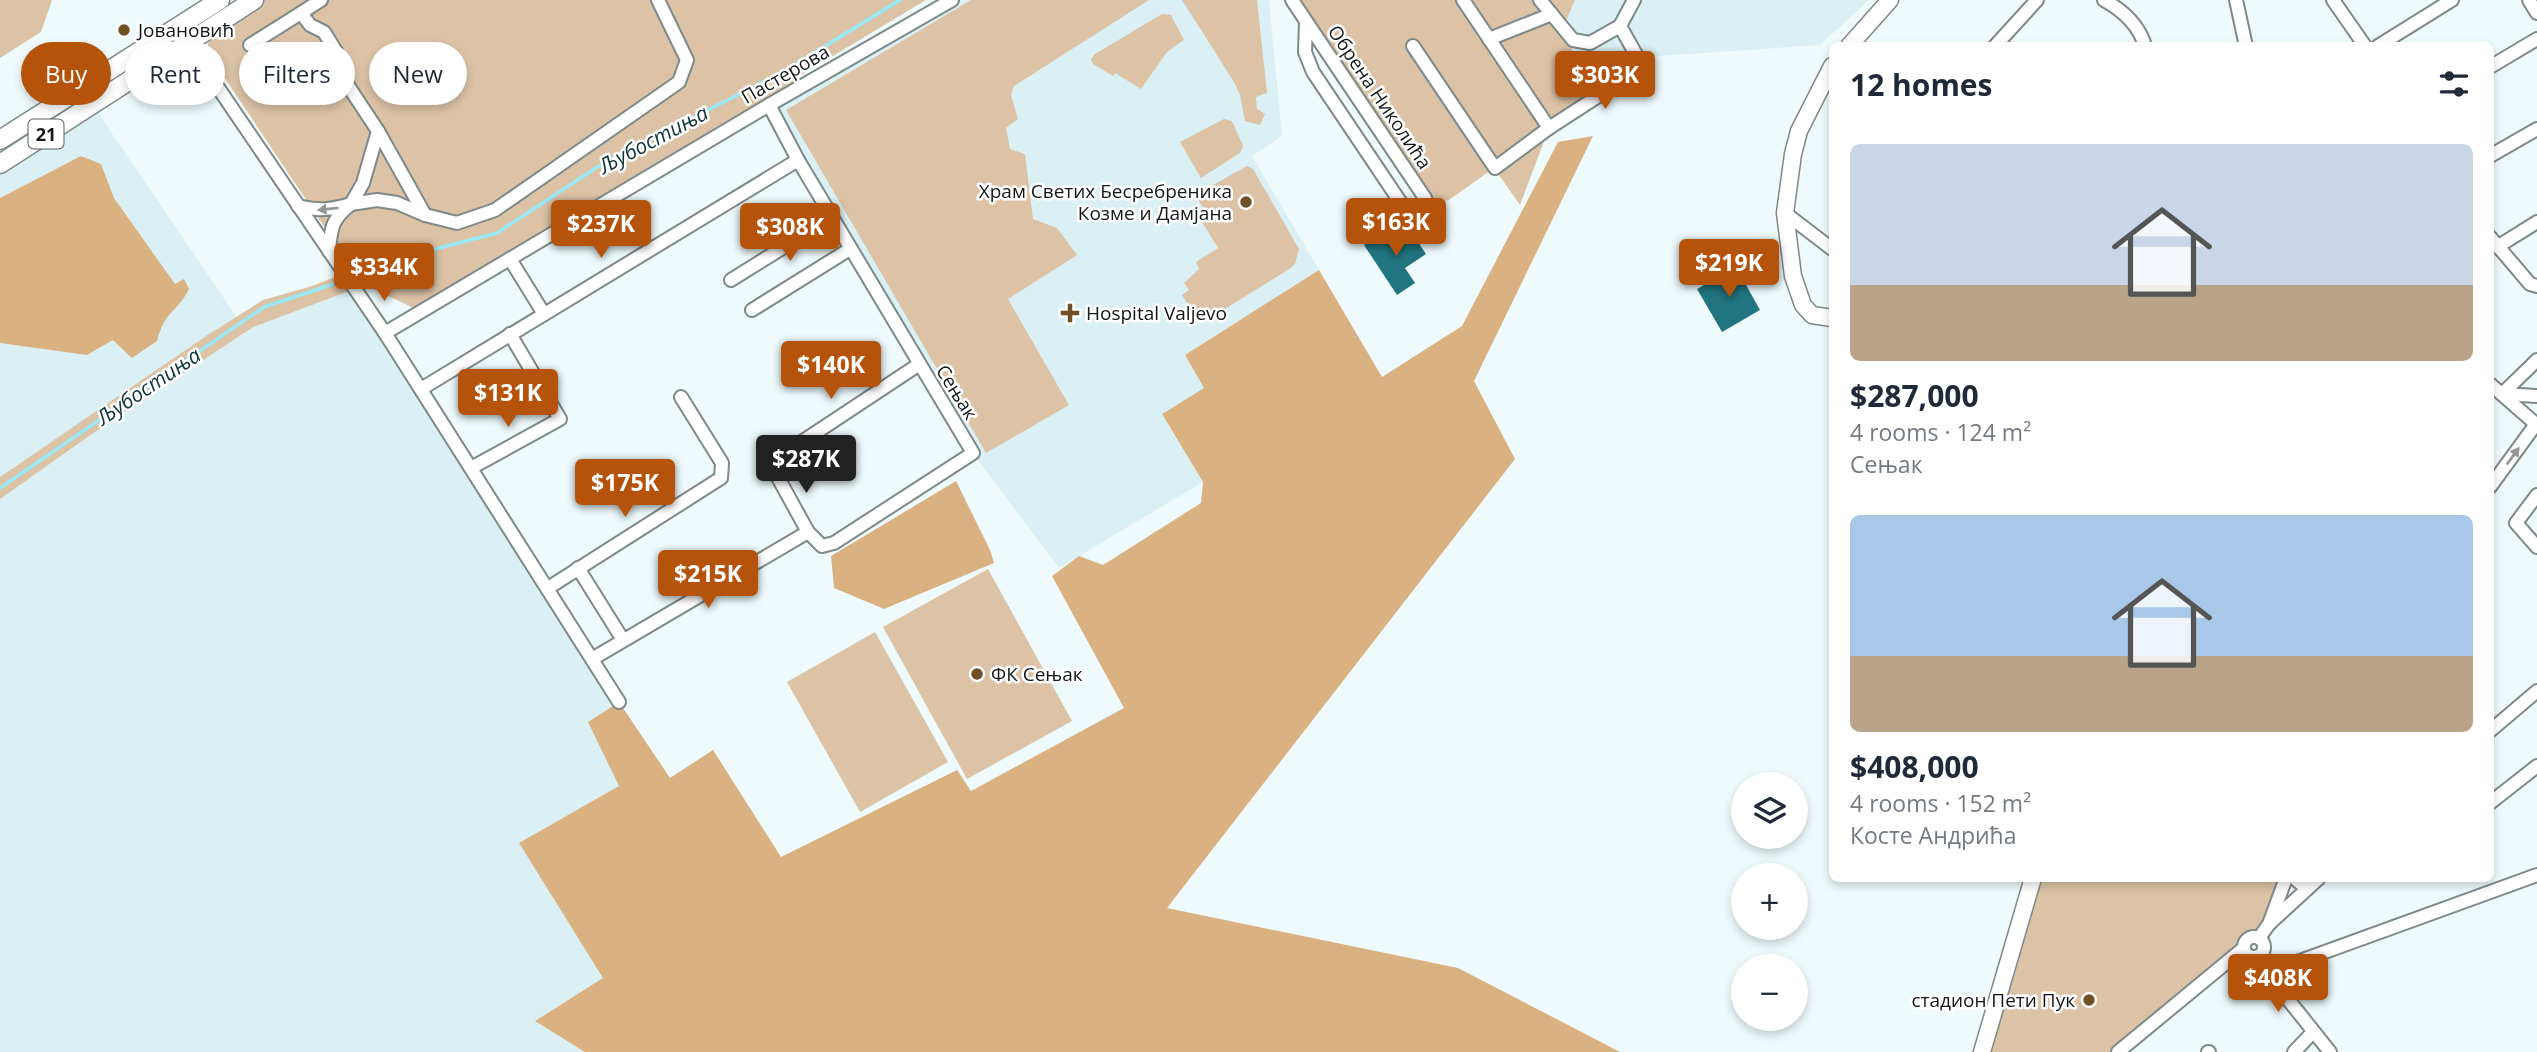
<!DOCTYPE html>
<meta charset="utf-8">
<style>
body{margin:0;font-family:"Open Sans",sans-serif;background:#f2f2f3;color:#1f2937;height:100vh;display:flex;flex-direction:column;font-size:26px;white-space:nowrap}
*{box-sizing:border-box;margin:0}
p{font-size:23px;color:#747a83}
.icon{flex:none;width:38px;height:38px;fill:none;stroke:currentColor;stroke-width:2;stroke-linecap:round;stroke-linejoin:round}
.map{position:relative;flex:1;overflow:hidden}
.details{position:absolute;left:1829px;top:42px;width:665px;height:840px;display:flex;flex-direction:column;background:#fff;border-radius:10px;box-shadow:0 4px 10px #0003}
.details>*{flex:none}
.top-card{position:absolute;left:21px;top:42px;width:665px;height:63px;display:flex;gap:14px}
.tools{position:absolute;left:1731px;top:772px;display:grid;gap:14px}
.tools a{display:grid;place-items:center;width:77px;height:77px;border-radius:50%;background:#fff;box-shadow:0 4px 10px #0003;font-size:35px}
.price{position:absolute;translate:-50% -60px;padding:0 16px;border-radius:7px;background:#b45309;color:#fff;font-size:23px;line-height:46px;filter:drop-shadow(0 2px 4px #0008)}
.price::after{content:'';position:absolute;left:50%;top:42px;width:21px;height:16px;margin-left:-10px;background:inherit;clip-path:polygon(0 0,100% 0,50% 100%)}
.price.selected{background:#222;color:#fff}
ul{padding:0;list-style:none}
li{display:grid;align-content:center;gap:14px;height:371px;padding:0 21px}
li span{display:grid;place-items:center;height:217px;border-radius:10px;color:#555}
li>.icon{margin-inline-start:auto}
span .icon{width:126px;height:126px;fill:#fffc;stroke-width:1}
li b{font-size:30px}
h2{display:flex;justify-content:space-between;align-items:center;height:84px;padding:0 21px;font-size:30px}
.pill{padding:0 24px;border-radius:32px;background:#fff;box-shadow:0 4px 10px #0003;font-size:24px;line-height:63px}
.pill.selected{background:#b45309;color:#fff}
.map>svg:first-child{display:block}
.built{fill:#dbf0f4}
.green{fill:#dcc3a6}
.forest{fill:#dab282}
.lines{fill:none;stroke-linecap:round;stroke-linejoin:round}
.stream{stroke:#99e8f5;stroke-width:3.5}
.building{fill:#207581}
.street-casing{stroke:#7e898a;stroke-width:16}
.secondary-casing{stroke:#7e898a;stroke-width:19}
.primary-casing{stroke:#7e898a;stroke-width:21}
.street{stroke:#fff;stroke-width:12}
.secondary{stroke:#fff;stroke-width:16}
.primary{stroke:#fff;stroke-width:18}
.oneway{fill:#959797}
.poi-dot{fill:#705026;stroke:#fff;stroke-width:2.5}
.labels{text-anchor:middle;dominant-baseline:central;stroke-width:5;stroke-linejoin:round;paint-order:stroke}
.shield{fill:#fff;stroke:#5a5d5d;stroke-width:2}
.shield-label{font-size:18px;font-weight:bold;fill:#131718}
.poi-label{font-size:19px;fill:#131718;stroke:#fff;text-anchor:start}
.street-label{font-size:19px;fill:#131718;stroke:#fff}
.water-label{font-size:21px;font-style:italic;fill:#0d3439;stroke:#fff}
</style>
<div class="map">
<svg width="2537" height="1052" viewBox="0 0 2537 1052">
<rect width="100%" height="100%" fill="#eefafc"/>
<g class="built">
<polygon points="952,0 1269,0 1282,136 1252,156 1319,270 1185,355 1204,388 1162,414 1203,482 1059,568 973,453 769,105"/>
<polygon points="1575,0 1869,0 1820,45 1644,57 1595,85 1563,28"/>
<polygon points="92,104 240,322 349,279 738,891 1458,968 1620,1052 0,1052 0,164"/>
</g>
<g class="green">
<polygon points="0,0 52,0 41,32 0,58"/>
<path d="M263 0H926L798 77 769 105 422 312 365 285 253 327 89 436 0 499V477L209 334 263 300 312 286 353 270 208 53C204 26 242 13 263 0Z"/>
<polygon points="971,0 1149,0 1014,86 1011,95 1018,119 1006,128 1010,149 1025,154 1033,219 1057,228 1077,255 1008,299 1069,405 986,453 786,110"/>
<polygon points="1182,0 1257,0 1267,93 1256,97 1257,109 1265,114 1260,125 1245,121 1240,95 1234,82"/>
<polygon points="1292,0 1575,0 1563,28 1590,91 1549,128 1520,205 1494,168 1449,200 1431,204"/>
<polygon points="1162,14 1171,15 1184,40 1167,52 1141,89 1115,73 1113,76 1093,64 1091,59 1095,54"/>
<polygon points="1224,119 1232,121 1243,146 1240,153 1201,178 1180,142"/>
<polygon points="1247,166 1253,169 1299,249 1295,264 1291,268 1204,322 1198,320 1182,295 1189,290 1184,283 1199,269 1196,262 1218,248 1202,222 1209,217 1195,195"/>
<polygon points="988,569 1072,721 967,779 883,627"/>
<polygon points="875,632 948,762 860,812 787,682"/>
<polygon points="2033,879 2283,879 2259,938 2247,939 2118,1052 1982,1052"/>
</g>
<g class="forest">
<polygon points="1593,136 1474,381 1515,459 1167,908 1458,968 1620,1052 585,1052 535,1021 603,978 519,843 619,786 588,722 619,702 670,778 713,750 781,857 957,770 971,791 1124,708 1052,576 1079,556 1103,565 1201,503 1203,482 1162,414 1204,388 1185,355 1319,270 1382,377 1462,326 1558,142"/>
<path d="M81 156 101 164 114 198 175 284 184 279 189 289C176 314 165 310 157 341L132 358 113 340 87 355 0 343V198Z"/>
<polygon points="956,481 990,550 994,563 884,609 834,588 831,556"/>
</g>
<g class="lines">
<g class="stream">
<polyline points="353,277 420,253 497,233 605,162 783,72 900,0"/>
<polyline points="0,488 264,307 346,280"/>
</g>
</g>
<g class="building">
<polygon points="1408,227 1426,254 1405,268 1415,283 1397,295 1364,245 1381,235 1385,242"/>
<polygon points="1736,267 1760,310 1722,332 1697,289"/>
</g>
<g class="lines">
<defs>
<g id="street">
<polyline points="1292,0 1306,21 1425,198 1426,202 1410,212 1405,209 1313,72 1305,52 1306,21"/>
<polyline points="1463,0 1549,128"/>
<path d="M2104 0C2122 10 2139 25 2145 46"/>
<polyline points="2236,0 2246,46"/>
<polyline points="2333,0 2365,46"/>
<polyline points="2529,0 2537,13"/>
<polyline points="301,13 321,0"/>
<polyline points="1620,26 1634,0"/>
<polyline points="173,30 202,64 385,333 619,702"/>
<polyline points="1489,39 1552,14"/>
<polyline points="250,45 301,13 310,25 324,32 337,53 339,72 378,131 425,215"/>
<polyline points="1413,46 1495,168 1549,128 1643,67 1620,26 1590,43 1573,40 1540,0"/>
<polyline points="1995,46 2037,0"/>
<polyline points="2378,46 2452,0"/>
<polyline points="2490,67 2537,39"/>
<polyline points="769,105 798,160 973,453 834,543 822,546 808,532 770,463 918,365"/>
<polyline points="2490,156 2537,129"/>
<polyline points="351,204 377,200 397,203 425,215 457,223 495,210 679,82 687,60 658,0"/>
<polyline points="351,204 363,183 378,131"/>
<path d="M298 206C318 211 331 210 351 204 332 219 331 227 329 251"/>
<polyline points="1785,213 1832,249"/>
<polyline points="2490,237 2530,284 2537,286"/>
<polyline points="2497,247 2537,222"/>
<polyline points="510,259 544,314"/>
<polyline points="731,280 832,217"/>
<polyline points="752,310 850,249"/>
<polyline points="385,333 769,105 952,0"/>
<polyline points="2490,384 2537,425"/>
<polyline points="421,389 798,160"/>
<polyline points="2502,394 2537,360"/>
<polyline points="2502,394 2537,396"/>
<polyline points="471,468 560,419 510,334"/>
<polyline points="2490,487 2536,424"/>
<polyline points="2537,495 2516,523 2537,547"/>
<polyline points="578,568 623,640"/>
<polyline points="548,588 721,478 722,463 681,397"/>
<polyline points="592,659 808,532"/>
<polyline points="2490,731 2537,691"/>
<polyline points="2490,803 2537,766"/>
<polyline points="2294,878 2307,889"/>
<polyline points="2269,924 2319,878"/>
<circle cx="2254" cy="947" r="10"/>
<polyline points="2259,938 2269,924 2286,878"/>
<polyline points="2258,956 2267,973 2330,1052"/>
<polyline points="2267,973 2537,875"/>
<polyline points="2118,1052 2244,948"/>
<polyline points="2208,1052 2209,1052"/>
<polyline points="2294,1052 2313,1032"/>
</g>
<g id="secondary">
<polyline points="1849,46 1890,0"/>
<polyline points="1832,66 1799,131 1793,154 1785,213 1793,276 1803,305 1812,315 1832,318"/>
<polyline points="1982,1052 2033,878"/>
</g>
<g id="primary">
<polyline points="0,140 220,0"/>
<polyline points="0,164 254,0"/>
</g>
</defs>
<use href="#street" class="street-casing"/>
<use href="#secondary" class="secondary-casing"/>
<use href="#primary" class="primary-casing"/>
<use href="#street" class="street"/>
<use href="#secondary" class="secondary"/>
<use href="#primary" class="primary"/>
</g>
<defs><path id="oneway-solid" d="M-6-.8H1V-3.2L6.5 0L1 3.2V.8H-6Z" transform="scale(1.75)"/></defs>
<g class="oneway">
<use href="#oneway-solid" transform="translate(328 209) rotate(174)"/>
<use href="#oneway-solid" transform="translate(2513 456) rotate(-54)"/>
</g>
<g class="poi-dot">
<circle cx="124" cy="30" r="7"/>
<circle cx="1246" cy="202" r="7"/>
<path d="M1066.5 302.5h7v7h7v7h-7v7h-7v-7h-7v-7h7z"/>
<circle cx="977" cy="674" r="7"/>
<circle cx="2089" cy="1000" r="7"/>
</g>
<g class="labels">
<rect class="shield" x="28.5" y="119.5" width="35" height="29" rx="5"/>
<g class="shield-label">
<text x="46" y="134">21</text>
</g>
<g class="poi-label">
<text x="138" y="30">Јовановић</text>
<text x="1232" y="191" text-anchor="end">Храм Светих Бесребреника<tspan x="1232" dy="22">Козме и Дамјана</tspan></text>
<text x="1086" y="313">Hospital Valjevo</text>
<text x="991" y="674">ФК Сењак</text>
<text x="2075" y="1000" text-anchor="end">стадион Пети Пук</text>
</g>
<g class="street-label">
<text transform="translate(785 74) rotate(-30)">Пастерова</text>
<text transform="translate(1380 97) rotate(56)">Обрена Николића</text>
<text transform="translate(957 392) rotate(58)">Сењак</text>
</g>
<g class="water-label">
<text transform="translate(653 139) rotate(-28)">Љубостиња</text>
<text transform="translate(148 386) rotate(-34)">Љубостиња</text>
</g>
</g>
</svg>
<div class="tools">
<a><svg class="icon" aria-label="layers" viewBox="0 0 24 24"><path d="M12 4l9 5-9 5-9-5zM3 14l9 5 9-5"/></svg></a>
<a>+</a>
<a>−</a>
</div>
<b class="price" style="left:1605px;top:111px">$303K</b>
<b class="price" style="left:1396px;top:258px">$163K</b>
<b class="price" style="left:601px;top:260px">$237K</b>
<b class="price" style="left:790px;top:263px">$308K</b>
<b class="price" style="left:1729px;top:299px">$219K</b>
<b class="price" style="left:384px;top:303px">$334K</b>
<b class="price" style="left:831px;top:401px">$140K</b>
<b class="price" style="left:508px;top:429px">$131K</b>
<b class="price selected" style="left:806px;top:495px">$287K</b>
<b class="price" style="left:625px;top:519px">$175K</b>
<b class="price" style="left:708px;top:610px">$215K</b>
<b class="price" style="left:2278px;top:1014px">$408K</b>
<div class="top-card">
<a class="pill selected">Buy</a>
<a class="pill">Rent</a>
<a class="pill">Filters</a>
<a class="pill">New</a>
</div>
<section class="details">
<h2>12 homes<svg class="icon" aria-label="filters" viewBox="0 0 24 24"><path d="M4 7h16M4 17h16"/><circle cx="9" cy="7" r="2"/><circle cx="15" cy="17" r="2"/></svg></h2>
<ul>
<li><span style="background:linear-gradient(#c9d6e8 65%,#b9a48a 0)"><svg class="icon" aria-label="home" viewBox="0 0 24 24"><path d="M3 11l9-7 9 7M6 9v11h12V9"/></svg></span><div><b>$287,000</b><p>4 rooms · 124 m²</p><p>Сењак</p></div></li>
<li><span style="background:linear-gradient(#a9c7e8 65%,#b9a48a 0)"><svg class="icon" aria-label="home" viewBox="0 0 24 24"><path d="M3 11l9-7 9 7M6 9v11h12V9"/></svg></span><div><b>$408,000</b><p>4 rooms · 152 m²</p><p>Косте Андрића</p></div></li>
</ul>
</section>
</div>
